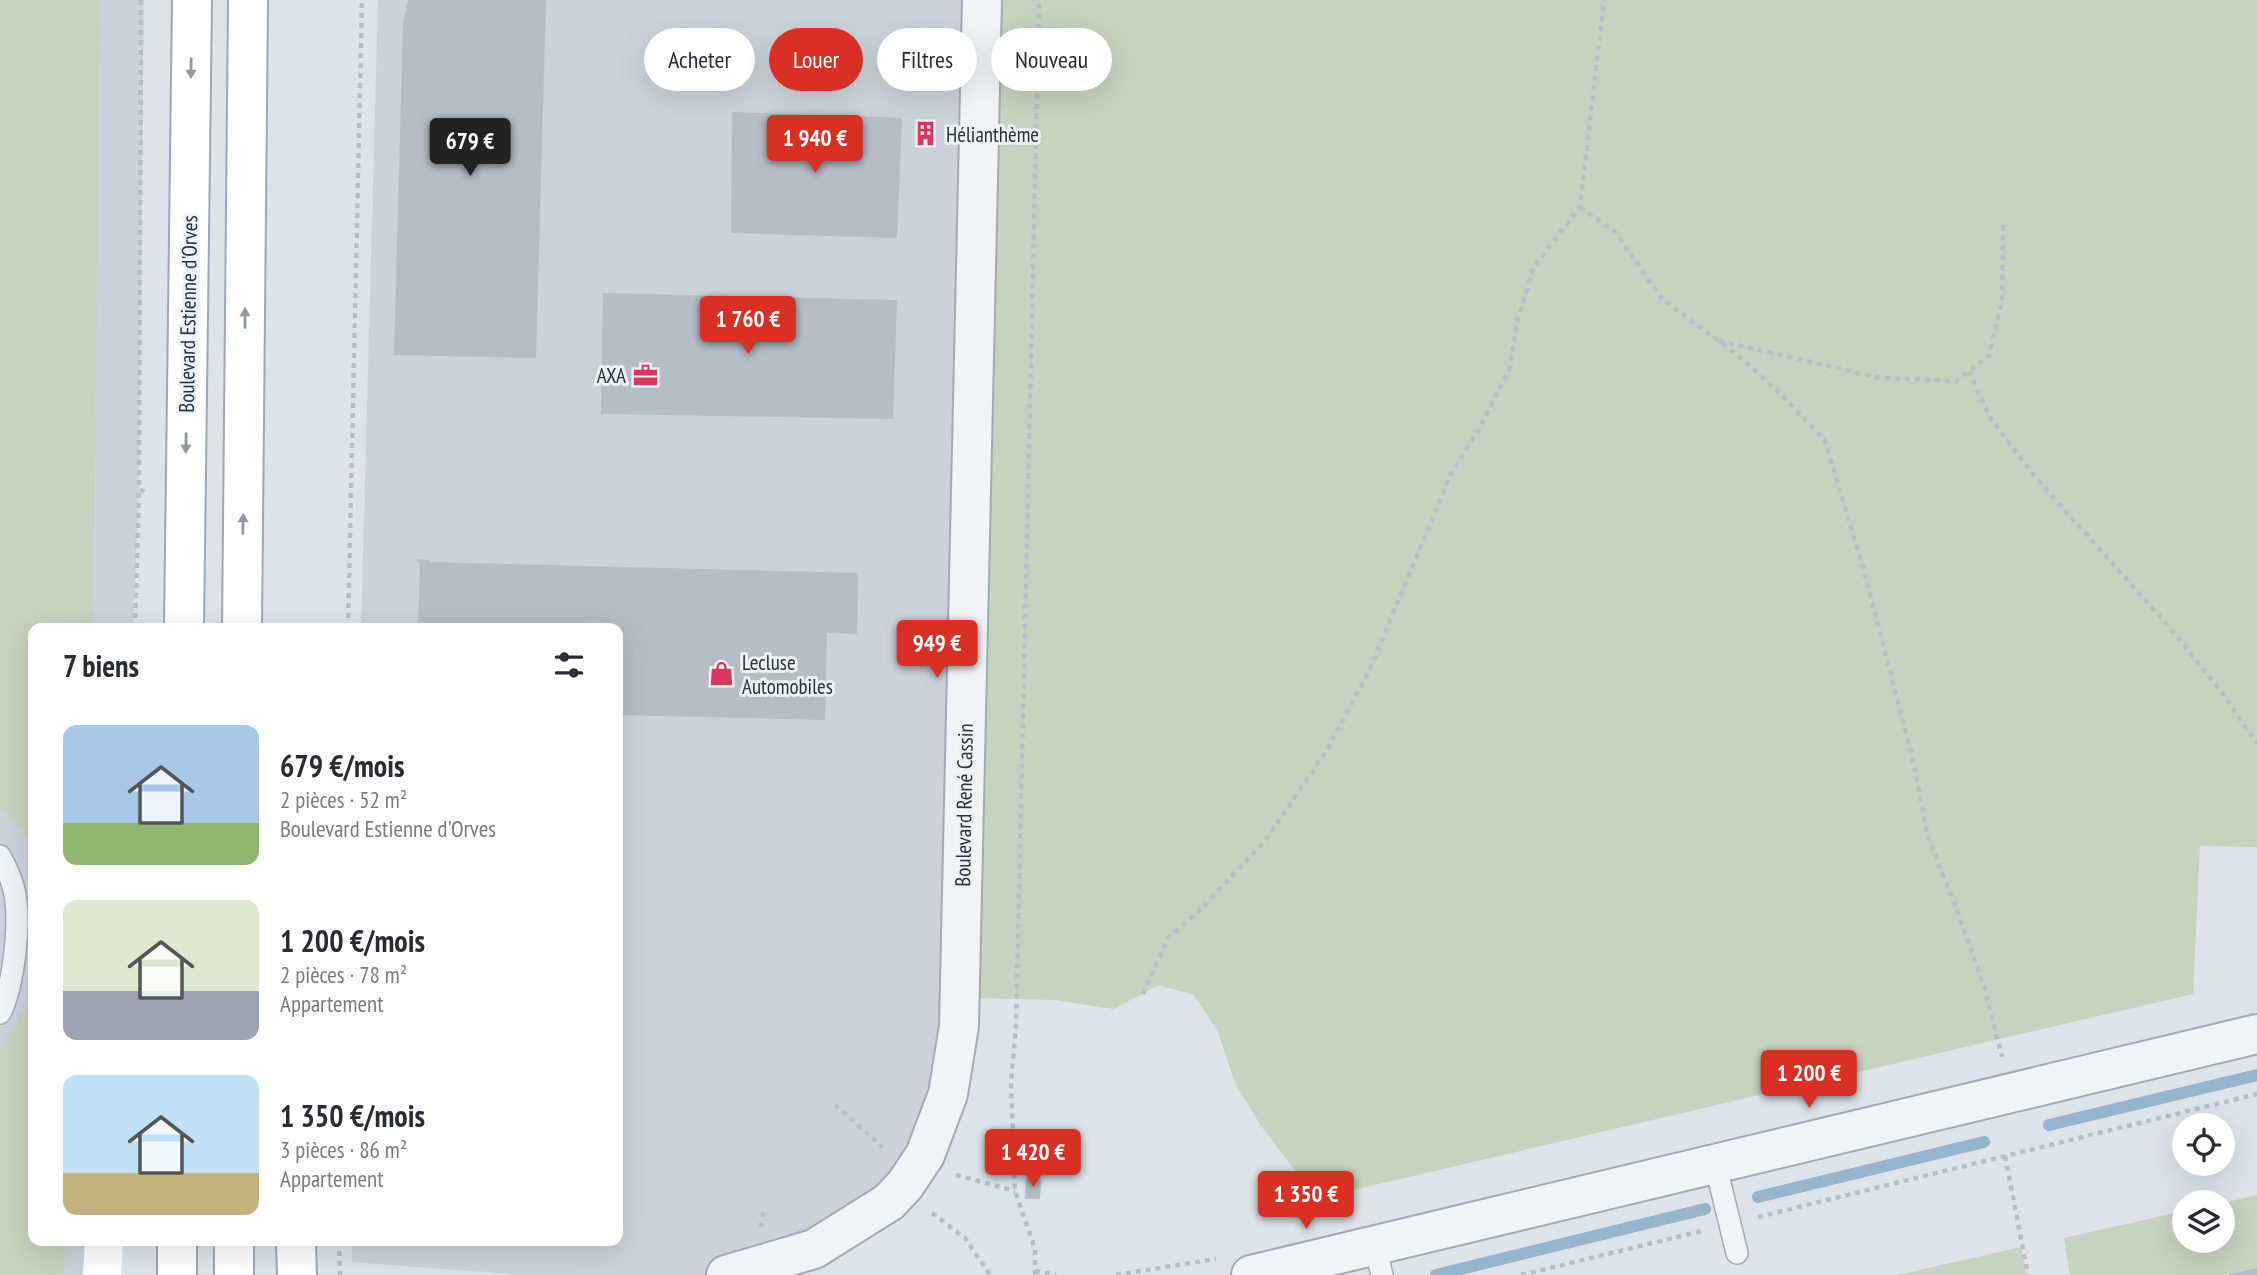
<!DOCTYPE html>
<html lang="fr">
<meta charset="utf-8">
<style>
body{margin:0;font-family:"PT Sans Narrow",sans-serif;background:#f7f7f7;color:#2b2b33;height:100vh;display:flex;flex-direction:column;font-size:26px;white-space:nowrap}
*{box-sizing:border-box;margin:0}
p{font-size:23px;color:#7c7c81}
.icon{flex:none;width:38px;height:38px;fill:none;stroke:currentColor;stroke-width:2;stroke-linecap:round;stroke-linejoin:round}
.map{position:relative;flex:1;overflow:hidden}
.drawer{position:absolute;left:28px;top:623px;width:595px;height:623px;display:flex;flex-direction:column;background:#fff;border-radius:14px;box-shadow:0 7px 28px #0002}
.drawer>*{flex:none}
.banner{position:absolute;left:644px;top:28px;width:665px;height:63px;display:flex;gap:14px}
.buttons{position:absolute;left:2172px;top:1113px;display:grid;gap:14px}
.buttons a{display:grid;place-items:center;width:63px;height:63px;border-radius:50%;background:#fff;box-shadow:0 7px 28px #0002;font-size:35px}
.price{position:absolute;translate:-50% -60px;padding:0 16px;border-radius:7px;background:#d93025;color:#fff;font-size:23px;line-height:46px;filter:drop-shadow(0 2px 4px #0008)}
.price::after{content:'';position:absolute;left:50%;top:42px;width:21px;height:16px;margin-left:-10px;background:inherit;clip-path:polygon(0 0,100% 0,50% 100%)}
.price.active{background:#222;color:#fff}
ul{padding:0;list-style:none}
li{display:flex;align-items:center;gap:21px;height:175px;padding:0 35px}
li span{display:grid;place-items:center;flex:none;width:196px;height:140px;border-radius:14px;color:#555}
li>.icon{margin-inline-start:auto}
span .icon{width:84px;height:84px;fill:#fffc;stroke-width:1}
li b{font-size:30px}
h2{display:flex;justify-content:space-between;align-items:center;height:84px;padding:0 35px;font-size:30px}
.pill{padding:0 24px;border-radius:32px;background:#fff;box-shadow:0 7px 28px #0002;font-size:24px;line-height:63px}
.pill.active{background:#d93025;color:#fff}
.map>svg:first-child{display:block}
.built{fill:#ccd2db}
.green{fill:#c5d4be}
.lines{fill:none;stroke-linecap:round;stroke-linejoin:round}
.stream{stroke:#96b4cc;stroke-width:12}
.building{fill:#b5bdc6}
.lane-casing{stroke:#a3aab3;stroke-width:24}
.street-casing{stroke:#a3aab3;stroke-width:42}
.primary-casing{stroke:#9ca8b6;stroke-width:42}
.path{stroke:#b8bec4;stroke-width:4.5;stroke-dasharray:5 5;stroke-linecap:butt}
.lane{stroke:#f1f4f7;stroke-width:21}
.street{stroke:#f1f4f7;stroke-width:38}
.secondary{stroke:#fff;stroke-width:38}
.primary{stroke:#fff;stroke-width:38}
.oneway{fill:#9298a0}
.labels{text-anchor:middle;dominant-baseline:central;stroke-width:6;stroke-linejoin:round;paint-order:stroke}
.poi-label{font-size:21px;fill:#263241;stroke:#eef2f6;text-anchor:start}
.street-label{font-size:21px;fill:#263241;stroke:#eef2f6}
</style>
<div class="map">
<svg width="2257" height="1275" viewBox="0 0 2257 1275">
<rect width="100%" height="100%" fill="#dee3e9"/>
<g class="built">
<polygon points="0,0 144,0 139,489 133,628 33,628 33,1241 104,1241 102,1275 0,1275"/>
<polygon points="378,0 982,0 959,1026 905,1185 726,1275 522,1275 352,1262 352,1241 618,1241 618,628 361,628"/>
</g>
<g class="green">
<polygon points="0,0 100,0 93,628 33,628 33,844 0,807"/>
<polygon points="1000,0 2257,0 2257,847 2200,846 2193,994 1323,1197 1296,1172 1261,1126 1235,1083 1218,1032 1194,995 1158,985 1114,1009 1055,1000 972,998"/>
<polygon points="33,994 33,1241 65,1241 63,1275 0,1275 0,1048"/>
<polygon points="2257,1195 2257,1268 2222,1275 2070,1275 2064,1238 2184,1211 2184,1241 2222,1241 2223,1203"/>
<polygon points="2021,1247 2026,1275 1897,1275"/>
</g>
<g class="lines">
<g class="stream">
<polyline points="2049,1125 2257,1075"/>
<polyline points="1758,1197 1984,1142"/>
<polyline points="1436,1275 1705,1209"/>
</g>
</g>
<g class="building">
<polygon points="408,0 546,0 536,358 394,355 403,23"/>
<polygon points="732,112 902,118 897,238 731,233"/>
<polygon points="918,124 934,124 933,145 918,144"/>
<polygon points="603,293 897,300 893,419 601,414"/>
<polygon points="417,559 429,560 429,562 858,573 857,634 827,633 825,720 618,715 618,628 418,628 420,562 417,563"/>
<polygon points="1026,1178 1041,1179 1040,1199 1025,1199"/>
<polygon points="2257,1268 2257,1275 2229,1275 2229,1274"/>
</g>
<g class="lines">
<defs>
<g id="lane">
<path d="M0 856C5 865 10 876 13 886 22 917 14 985 0 1013"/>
<polyline points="1715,1163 1737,1253"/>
<polyline points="1375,1245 1382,1275"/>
</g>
<g id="street">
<polyline points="726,1275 814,1249 889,1202 905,1185 925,1155 948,1094 959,1026 982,0"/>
<polyline points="1251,1275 2257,1034"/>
</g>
<g id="primary">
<polyline points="184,628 192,0"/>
<polyline points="242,628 248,0"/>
<polyline points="296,1241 297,1275"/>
<polyline points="177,1275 177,1241"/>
<polyline points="234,1275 234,1241"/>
</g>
</defs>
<use href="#lane" class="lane-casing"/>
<use href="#street" class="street-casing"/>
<use href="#primary" class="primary-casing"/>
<g class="path">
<polyline points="141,0 139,489 148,494"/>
<polyline points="1580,207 1616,233 1662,299 1736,354 1782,395 1825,441 1864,571 1913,760 1928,837 1957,910 1984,987 2002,1057"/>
<polyline points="1719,341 1881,378 1956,381 1989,356 2002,300 2003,221"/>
<polyline points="1969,371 1989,416 2030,471 2170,628 2223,694 2257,744"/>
<polyline points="135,628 139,489"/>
<polyline points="348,628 362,0"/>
<polyline points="1143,994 1168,938 1199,911 1265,841 1327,750 1369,671 1451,474 1479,429 1509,370 1517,322 1533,268 1580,207 1604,0"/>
<polyline points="835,1105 883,1147"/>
<polyline points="2005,1156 2028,1275"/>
<polyline points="956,1175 1015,1191"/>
<polyline points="932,1213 965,1238 990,1275"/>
<polyline points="1758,1217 2257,1094"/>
<polyline points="761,1227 764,1207"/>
<polyline points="339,1241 340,1275"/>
<polyline points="1035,1271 1056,1275"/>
<polyline points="1035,1275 1035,1249 1015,1191 1011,1082 1016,1027 1039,0"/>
<polyline points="1116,1275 1216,1259"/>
<polyline points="1521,1275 1702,1231"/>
</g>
<use href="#lane" class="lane"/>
<use href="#street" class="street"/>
<polyline class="secondary" points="102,1275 104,1241"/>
<use href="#primary" class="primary"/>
</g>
<defs><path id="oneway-solid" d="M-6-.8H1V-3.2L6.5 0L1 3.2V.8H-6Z" transform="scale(1.75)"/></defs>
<g class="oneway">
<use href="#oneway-solid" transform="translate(191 68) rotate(91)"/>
<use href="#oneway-solid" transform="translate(245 318) rotate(-90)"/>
<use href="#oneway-solid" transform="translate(186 443) rotate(91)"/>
<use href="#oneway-solid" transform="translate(243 524) rotate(-89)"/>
</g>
<defs>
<symbol id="building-bare" viewBox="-9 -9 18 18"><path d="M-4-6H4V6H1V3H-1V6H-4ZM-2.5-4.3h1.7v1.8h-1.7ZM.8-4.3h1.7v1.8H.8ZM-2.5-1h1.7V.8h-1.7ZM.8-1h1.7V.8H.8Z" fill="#da375c" stroke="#eef2f6" stroke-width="2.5" paint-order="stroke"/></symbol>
<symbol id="office-bare" viewBox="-9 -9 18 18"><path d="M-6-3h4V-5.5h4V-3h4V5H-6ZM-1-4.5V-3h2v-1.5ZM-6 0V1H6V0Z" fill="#da375c" stroke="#eef2f6" stroke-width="2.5" paint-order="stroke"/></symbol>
<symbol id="shop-bare" viewBox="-9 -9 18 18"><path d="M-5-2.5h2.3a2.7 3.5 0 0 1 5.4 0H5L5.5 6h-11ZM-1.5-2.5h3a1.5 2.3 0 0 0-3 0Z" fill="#da375c" stroke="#eef2f6" stroke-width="2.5" paint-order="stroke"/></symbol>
</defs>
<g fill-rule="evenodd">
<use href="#building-bare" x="908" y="116" width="35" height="35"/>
<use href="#office-bare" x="628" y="358" width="35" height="35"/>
<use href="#shop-bare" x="704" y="656" width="35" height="35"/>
</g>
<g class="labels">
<g class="poi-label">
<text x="946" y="134">Hélianthème</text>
<text x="626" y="375" text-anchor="end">AXA</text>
<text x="742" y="662">Lecluse<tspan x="742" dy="24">Automobiles</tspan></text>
</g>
<g class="street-label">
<text transform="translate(188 314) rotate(-89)">Boulevard Estienne d'Orves</text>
<text transform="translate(964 805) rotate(-89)">Boulevard René Cassin</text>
</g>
</g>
</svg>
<div class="buttons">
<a><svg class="icon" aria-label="locate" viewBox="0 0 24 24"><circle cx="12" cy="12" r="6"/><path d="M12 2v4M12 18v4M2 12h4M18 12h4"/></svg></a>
<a><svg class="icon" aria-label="layers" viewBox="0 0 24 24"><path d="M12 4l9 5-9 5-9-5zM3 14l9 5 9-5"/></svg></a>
</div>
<b class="price" style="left:815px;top:175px">1 940 €</b>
<b class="price active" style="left:470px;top:178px">679 €</b>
<b class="price" style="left:748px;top:356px">1 760 €</b>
<b class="price" style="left:937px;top:680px">949 €</b>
<b class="price" style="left:1809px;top:1110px">1 200 €</b>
<b class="price" style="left:1033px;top:1189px">1 420 €</b>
<b class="price" style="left:1306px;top:1231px">1 350 €</b>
<div class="banner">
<a class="pill">Acheter</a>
<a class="pill active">Louer</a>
<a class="pill">Filtres</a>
<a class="pill">Nouveau</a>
</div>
<section class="drawer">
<h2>7 biens<svg class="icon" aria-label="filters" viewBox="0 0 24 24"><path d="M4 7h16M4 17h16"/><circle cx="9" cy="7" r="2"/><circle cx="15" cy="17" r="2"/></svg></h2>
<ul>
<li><span style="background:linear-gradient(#a9c7e8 70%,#8fb573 0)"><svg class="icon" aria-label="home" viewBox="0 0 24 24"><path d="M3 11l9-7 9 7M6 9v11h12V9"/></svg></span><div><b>679 €/mois</b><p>2 pièces · 52 m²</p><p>Boulevard Estienne d'Orves</p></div></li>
<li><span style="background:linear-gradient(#dfe7d0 65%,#9aa5b1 0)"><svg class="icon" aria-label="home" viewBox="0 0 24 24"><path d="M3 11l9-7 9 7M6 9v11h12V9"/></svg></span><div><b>1 200 €/mois</b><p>2 pièces · 78 m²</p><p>Appartement</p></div></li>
<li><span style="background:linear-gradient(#bfe0f5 70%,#c2b280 0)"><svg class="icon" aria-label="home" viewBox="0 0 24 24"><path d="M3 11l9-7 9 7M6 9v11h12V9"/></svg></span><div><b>1 350 €/mois</b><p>3 pièces · 86 m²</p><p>Appartement</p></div></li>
</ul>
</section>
</div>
